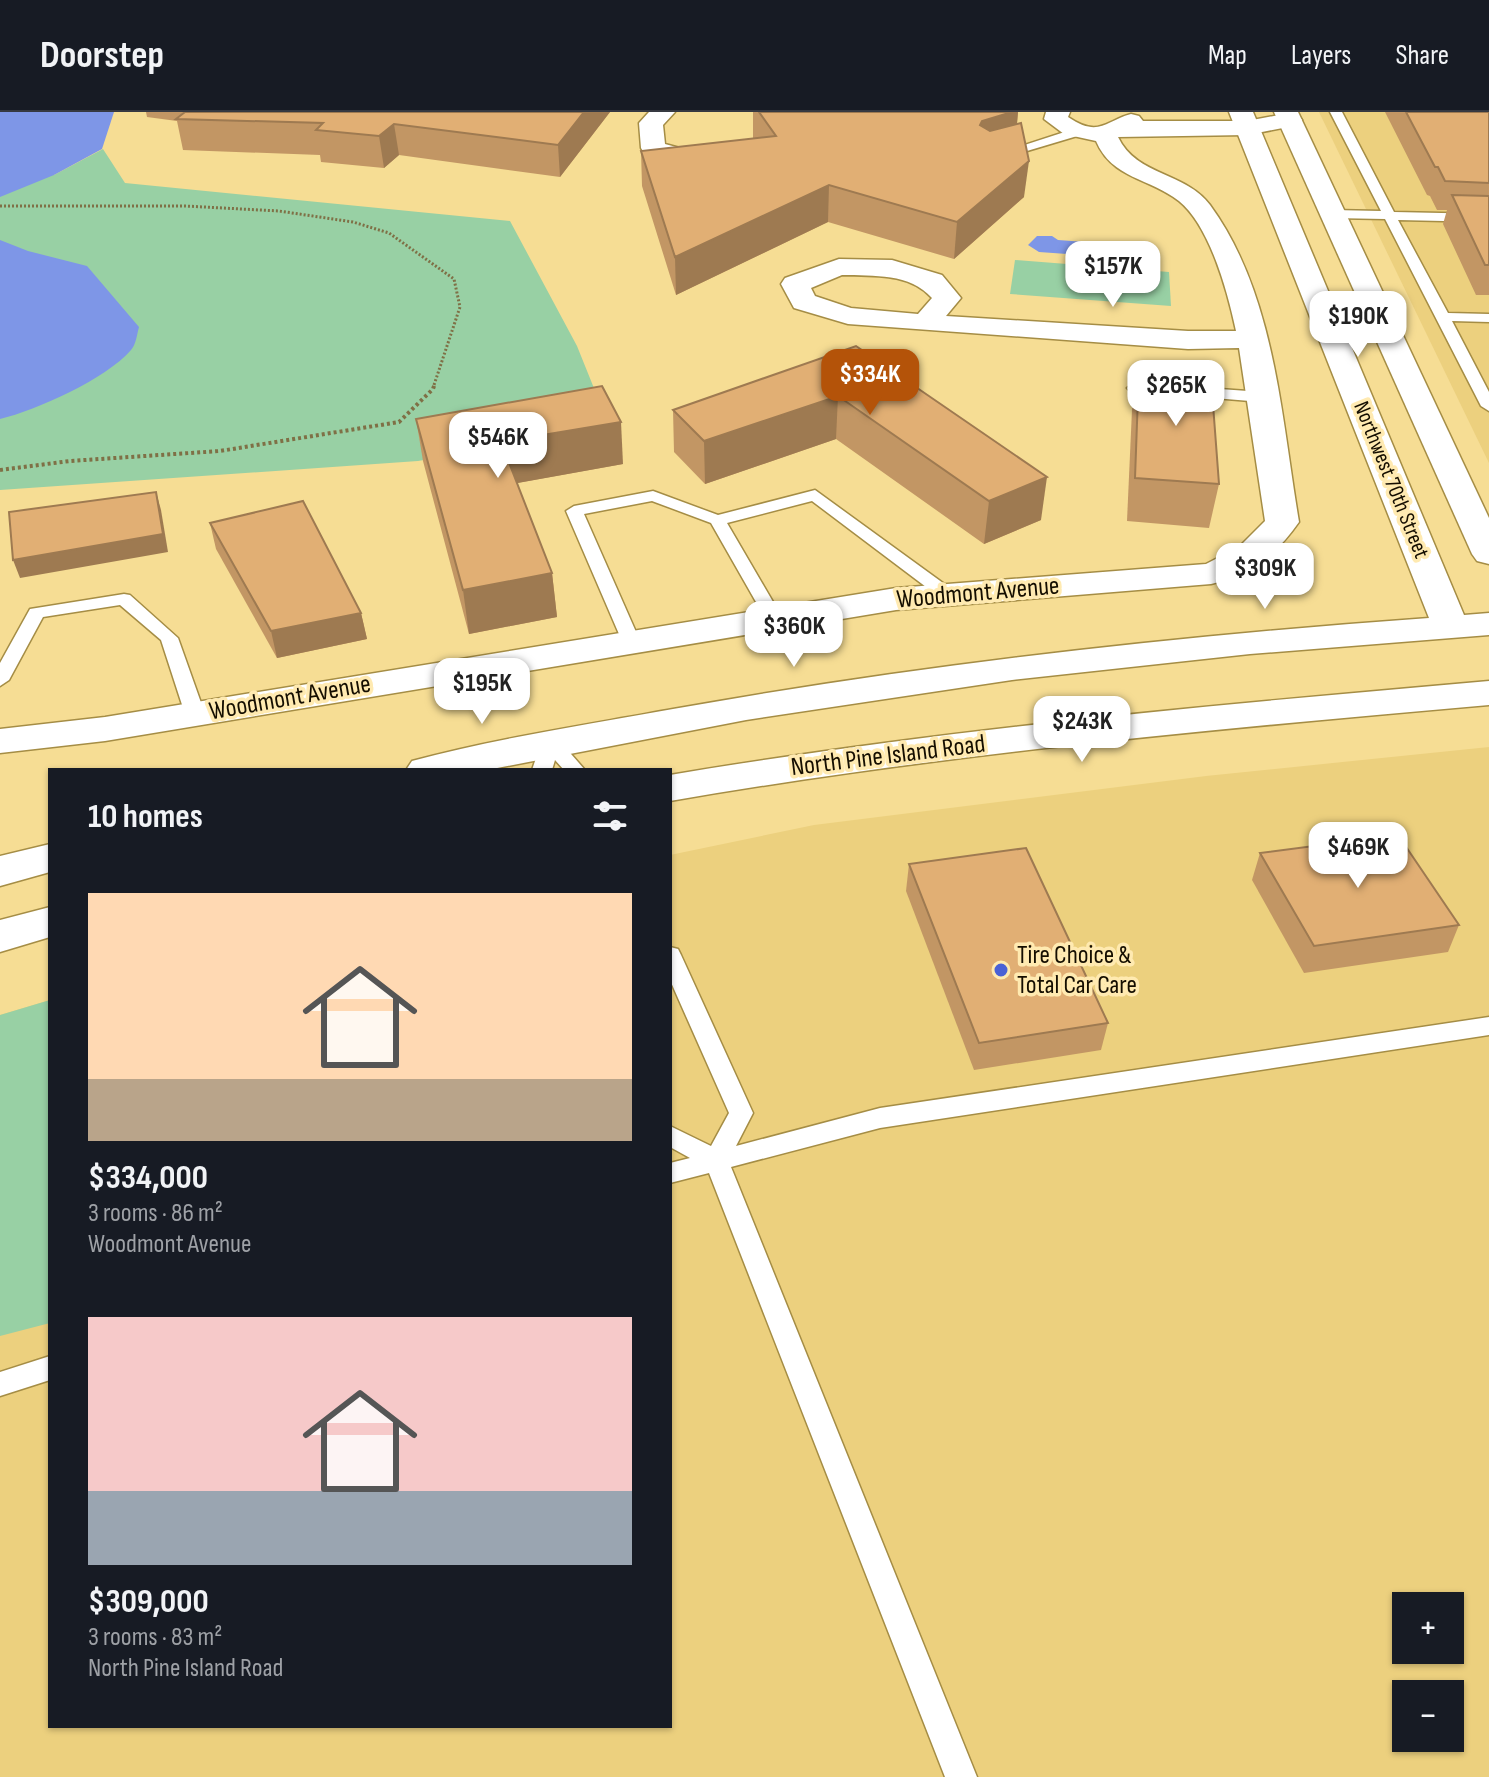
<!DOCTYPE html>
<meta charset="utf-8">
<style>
body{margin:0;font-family:"Sofia Sans Condensed",sans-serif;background:#20242c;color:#f1f3f6;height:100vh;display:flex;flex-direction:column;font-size:30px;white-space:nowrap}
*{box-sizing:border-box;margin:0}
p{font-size:26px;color:#9ea1a6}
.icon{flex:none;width:44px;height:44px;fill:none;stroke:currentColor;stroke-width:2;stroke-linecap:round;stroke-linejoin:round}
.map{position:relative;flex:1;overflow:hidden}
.panel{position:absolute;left:48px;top:656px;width:624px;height:960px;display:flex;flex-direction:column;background:#171b24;border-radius:0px;box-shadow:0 2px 6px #0004}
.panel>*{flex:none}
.controls{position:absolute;left:1392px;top:1480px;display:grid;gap:16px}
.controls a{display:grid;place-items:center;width:72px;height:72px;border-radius:0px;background:#171b24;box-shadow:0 2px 6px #0004;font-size:40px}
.price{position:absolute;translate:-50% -68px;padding:0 18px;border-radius:16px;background:#fff;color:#222;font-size:26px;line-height:52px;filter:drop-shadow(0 2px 4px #0008)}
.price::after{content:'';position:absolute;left:50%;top:48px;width:24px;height:18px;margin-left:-12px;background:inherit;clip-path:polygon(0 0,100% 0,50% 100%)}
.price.on{background:#b45309;color:#fff}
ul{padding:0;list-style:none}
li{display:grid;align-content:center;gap:16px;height:424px;padding:0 40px}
li span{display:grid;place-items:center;height:248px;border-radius:0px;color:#555}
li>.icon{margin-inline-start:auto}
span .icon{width:144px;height:144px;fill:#fffc;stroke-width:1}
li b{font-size:34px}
h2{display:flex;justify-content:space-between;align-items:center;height:96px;padding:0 40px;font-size:34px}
header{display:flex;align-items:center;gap:48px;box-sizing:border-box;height:112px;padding:0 40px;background:#171b24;border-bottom:2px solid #363941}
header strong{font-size:38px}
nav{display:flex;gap:44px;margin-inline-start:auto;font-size:28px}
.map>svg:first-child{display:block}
.built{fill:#ecd07e;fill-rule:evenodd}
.green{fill:#98d0a4}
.water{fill:#7e96e7}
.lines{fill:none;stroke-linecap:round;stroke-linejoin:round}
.lane-casing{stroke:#a58d45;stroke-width:3}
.street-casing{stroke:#a58d45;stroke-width:3}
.secondary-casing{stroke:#a58d45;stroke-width:3}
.path-far1{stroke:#7f7046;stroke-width:3;stroke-dasharray:2 2;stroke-linecap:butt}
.path{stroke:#7f7046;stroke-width:4;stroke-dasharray:3 3;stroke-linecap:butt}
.lane{fill:#fff;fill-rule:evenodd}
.street{fill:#fff;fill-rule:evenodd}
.secondary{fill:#fff;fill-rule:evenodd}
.wall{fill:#c29664}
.shaded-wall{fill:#9e7a51}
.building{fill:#e1af74;stroke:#9e7a51;stroke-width:2}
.poi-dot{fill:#4a61d5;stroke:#ffeab1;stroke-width:3}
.labels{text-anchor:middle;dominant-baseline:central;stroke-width:7;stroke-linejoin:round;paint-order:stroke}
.far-street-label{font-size:22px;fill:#150e00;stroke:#ffeab1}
.street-label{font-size:26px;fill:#150e00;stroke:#ffeab1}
.poi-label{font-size:26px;fill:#150e00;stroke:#ffeab1;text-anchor:start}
</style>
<header>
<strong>Doorstep</strong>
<nav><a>Map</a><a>Layers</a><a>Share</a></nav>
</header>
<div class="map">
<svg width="1489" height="1665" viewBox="0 0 1489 1665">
<rect width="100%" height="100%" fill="#f6dd94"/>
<g class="built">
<polygon points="1319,0 1489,0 1489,351"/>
<path d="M1489 635V1665H0V903L50 888V1614H670V743L814 713 1206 664ZM1406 1494H1450V1538H1406ZM1406 1582H1450V1626H1406Z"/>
</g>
<g class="green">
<polygon points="0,28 54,63 103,37 125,71 510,109 577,234 610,316 418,349 0,378"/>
<polygon points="1015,148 1169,160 1171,194 1010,182"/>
<polygon points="50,888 50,1211 0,1224 0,903"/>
</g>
<g class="water">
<polygon points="0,0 114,0 102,37 54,63 0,85"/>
<polygon points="1037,124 1052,124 1058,128 1113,132 1109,145 1039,140 1028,133"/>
<path d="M0 128 28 139 87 154 139 215C137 222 136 233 131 238 106 267 37 298 0 307Z"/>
</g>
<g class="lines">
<defs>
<g id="lane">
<polygon points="1330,0 1342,0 1394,100 1489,102 1489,110 1398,108 1448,201 1489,202 1489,210 1452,209 1489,280 1489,299 1481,294 1385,107 1332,106 1326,102 1332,98 1381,99"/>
<polygon points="1080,15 1086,19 1084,22 997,48 991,44"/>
<polygon points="1135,271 1262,280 1270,285 1262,290 1130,279 1127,276"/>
<polygon points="815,378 954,479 957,483 954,487 942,487 812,389 727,411 783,507 774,512 768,511 711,411 652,389 584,402 640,529 631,534 622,529 566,399 574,394 653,379 718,403"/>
<polygon points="124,482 130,483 178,526 205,602 202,606 195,608 185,602 161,528 120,493 43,505 9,568 0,574 0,551 30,497"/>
<polygon points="551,625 558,627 585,658 564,658 555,648 552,658 532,658 541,631"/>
<polygon points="670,835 678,837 681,843 753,1001 736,1034 880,996 1489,905 1489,923 880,1016 731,1055 977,1665 945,1665 709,1061 670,1071 670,1051 690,1046 670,1035 670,1014 711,1034 729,1001 670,868"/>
<polygon points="50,1244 50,1268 0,1284 0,1260"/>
</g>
<g id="street">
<polygon points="649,0 675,0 663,13 665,32 691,39 694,44 691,49 682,51 644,41 641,36 639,11"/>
<path d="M1046 0H1070L1068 5C1099 26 1105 9 1131 2L1139 4 1143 9H1247L1290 1 1298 3 1302 8 1298 13 1247 23 1118 25C1136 64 1186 60 1210 93 1275 182 1281 304 1299 410 1276 443 1250 463 1211 472L896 498 105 629 0 641V617L105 605 896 476 1206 452 1239 435 1265 409 1239 236 1188 237 848 212 794 196 781 172 785 166 839 147 892 148 942 163 961 186 946 204 1188 219H1236C1228 181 1210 114 1179 89 1150 66 1112 67 1096 29L1064 22 1044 7ZM842 163C874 164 910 161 932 186L918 202 851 196 815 184 811 176Z"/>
</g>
<g id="secondary">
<path d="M1229 0H1253L1464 503 1489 501V523L1250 542 1012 568 746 608 487 658H406L412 649C497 626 586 613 673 597 923 552 1176 524 1429 506Z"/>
<polygon points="1274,0 1298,0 1489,406 1489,452 1477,449 1472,442"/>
<path d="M1489 569V593C1215 617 941 642 670 689V663C941 617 1215 593 1489 569Z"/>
<polygon points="50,732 50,760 0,774 0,744"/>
<polygon points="50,795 50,825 0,840 0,808"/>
</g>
</defs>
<use href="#lane" class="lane-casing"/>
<use href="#street" class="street-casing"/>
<use href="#secondary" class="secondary-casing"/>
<polyline class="path-far1" points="0,94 185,94 279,99 353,110 389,121 454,167 460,195 434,273"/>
<polyline class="path" points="0,358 70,349 220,339 399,310 433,277 435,271"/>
<use href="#lane" class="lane"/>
<use href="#street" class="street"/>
<use href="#secondary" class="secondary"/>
</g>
<g class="wall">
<polygon points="146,0 610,0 560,65 399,43 384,56 321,50 320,43 183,38 177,9 147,5"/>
<polygon points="753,0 1018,0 1017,12 1024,85 954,147 828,110 676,183 642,74 641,39 753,27"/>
<polygon points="1385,0 1489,0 1489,183 1476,183 1443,112 1447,98 1437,98 1430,84 1427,83"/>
<polygon points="856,234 1041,408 984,432 836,327 705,372 674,340 673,298"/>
<polygon points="1139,256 1219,372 1209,416 1127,409 1132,298"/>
<polygon points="416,307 623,352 517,371 552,461 557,505 469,522 423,349"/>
<polygon points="210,411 361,501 367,527 277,546 216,437"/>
<polygon points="1260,741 1459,813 1448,840 1304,861 1252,768"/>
<polygon points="909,752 1108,911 1101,938 974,958 906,779"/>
</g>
<g class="shaded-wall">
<polygon points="584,0 610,0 560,65 558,33"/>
<polygon points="1012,0 1018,0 1015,33 980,13 982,9"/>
<polygon points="394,12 399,43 384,56 379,24"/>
<polygon points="1029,49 1024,85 954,147 957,110"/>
<polygon points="829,73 828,110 676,183 675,145"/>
<polygon points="838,284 836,327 705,372 704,329"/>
<polygon points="621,310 623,352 506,373 501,330"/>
<polygon points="1047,365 1041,408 984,432 989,389"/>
<polygon points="156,380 161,398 168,440 20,466 13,448"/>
<polygon points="552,461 557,505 469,522 463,478"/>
<polygon points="361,501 367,527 277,546 271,519"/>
</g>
<g class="building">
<polygon points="185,0 584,0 558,33 394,12 379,24 316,18 323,11 176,7"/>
<polygon points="759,0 1012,0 982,9 980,13 990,19 1021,11 1029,49 957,110 829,73 675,145 641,39 776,24"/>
<polygon points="1406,0 1489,0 1489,71 1445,69 1438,55 1435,55"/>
<polygon points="1452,83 1489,84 1489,153 1485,153"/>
<polygon points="856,234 1047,365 989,389 838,284 704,329 673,298"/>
<polygon points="1139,256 1211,266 1219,372 1135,366"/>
<polygon points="602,274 621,310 501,330 552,461 463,478 416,307"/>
<polygon points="156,380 163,422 13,448 9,400"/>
<polygon points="303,389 361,501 271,519 210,411"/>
<polygon points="1398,723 1459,813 1314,834 1260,741"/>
<polygon points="1026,736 1108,911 979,931 909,752"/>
</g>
<circle class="poi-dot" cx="1001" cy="858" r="8"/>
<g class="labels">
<g class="far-street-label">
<text transform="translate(1391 368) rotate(68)">Northwest 70th Street</text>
</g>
<g class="street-label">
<text transform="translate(978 481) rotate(-5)">Woodmont Avenue</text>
<text transform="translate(290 586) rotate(-10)">Woodmont Avenue</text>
<text transform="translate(888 644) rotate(-7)">North Pine Island Road</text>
</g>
<g class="poi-label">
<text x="1017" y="843">Tire Choice &amp;<tspan x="1017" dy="30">Total Car Care</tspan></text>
</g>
</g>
</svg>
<div class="controls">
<a>+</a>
<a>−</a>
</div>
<b class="price" style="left:1113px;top:197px">$157K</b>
<b class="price" style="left:1358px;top:247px">$190K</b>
<b class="price on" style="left:870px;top:305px">$334K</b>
<b class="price" style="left:1176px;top:316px">$265K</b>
<b class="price" style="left:498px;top:368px">$546K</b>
<b class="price" style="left:1265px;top:499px">$309K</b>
<b class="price" style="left:794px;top:557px">$360K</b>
<b class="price" style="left:482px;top:614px">$195K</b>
<b class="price" style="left:1082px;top:652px">$243K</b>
<b class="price" style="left:1358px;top:778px">$469K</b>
<section class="panel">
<h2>10 homes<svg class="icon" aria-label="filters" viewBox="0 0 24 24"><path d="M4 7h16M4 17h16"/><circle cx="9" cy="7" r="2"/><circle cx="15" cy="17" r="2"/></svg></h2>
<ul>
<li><span style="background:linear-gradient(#ffd9b3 75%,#b9a48a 0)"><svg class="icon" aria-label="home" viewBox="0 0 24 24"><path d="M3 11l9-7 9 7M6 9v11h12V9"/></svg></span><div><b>$334,000</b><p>3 rooms · 86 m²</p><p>Woodmont Avenue</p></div></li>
<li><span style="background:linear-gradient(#f6c9c9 70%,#9aa5b1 0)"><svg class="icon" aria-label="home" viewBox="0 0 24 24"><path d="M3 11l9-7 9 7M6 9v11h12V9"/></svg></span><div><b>$309,000</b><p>3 rooms · 83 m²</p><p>North Pine Island Road</p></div></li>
</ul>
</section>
</div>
